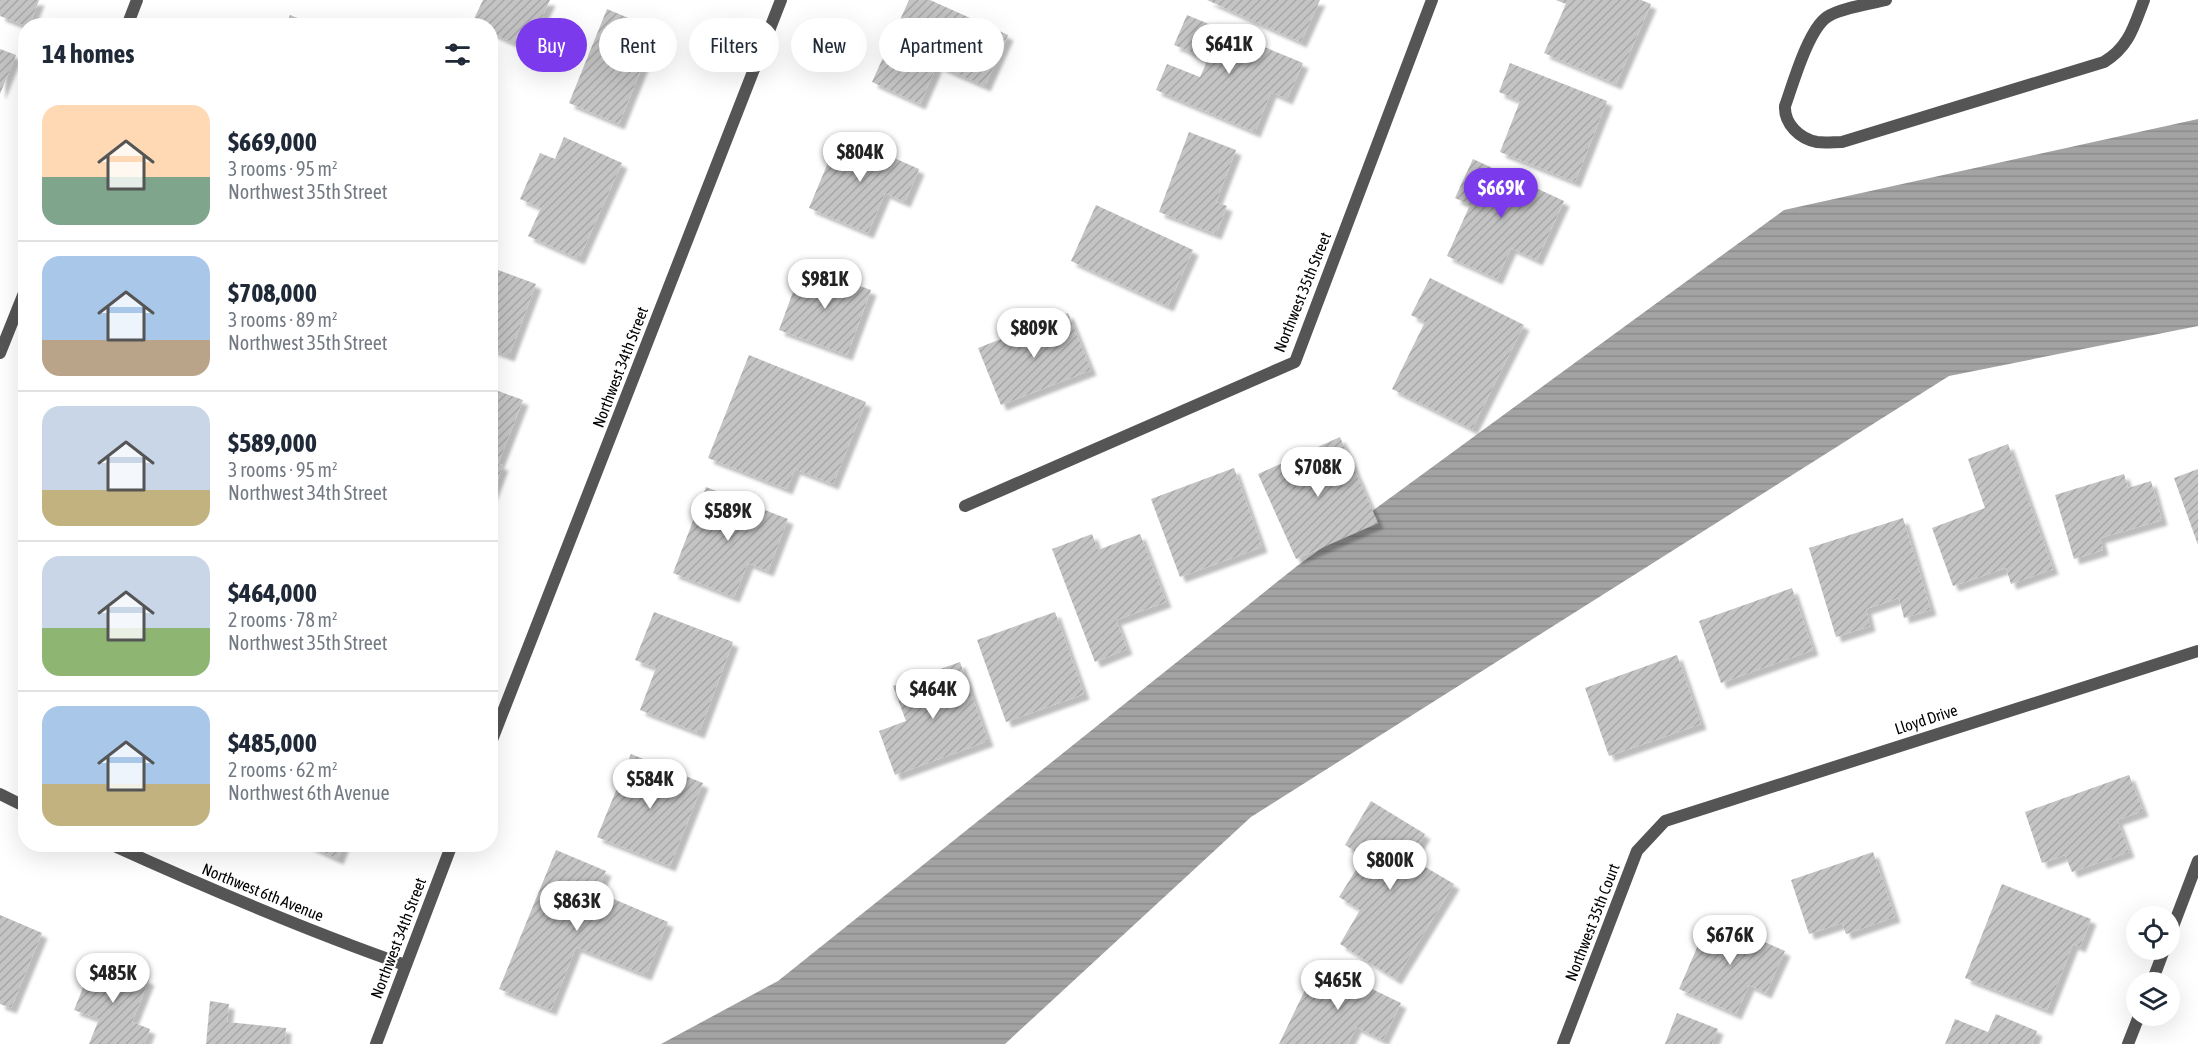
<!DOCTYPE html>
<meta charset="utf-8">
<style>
body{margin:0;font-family:"Asap Condensed",sans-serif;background:#f6f6f7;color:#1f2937;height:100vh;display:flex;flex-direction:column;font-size:22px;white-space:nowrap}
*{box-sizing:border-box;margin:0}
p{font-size:20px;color:#747a83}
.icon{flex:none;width:33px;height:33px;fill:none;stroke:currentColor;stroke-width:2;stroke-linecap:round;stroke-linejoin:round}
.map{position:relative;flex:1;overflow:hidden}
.drawer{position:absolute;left:18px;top:18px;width:480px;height:834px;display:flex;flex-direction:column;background:#fff;border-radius:24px;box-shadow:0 6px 24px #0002}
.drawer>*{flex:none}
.top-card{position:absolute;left:516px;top:18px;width:570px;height:54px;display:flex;gap:12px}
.buttons{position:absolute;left:2126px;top:906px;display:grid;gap:12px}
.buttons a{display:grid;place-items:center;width:54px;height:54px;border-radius:50%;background:#fff;box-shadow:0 6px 24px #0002;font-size:30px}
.price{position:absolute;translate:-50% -51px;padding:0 14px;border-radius:21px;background:#fff;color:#222;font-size:20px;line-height:39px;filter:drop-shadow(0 2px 3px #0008)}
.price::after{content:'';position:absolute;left:50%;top:36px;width:18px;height:14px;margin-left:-9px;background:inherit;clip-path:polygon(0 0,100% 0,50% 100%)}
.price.current{background:#7c3aed;color:#fff}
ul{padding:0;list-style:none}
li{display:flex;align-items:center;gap:18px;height:150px;padding:0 24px}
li+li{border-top:2px solid #e0e1e3}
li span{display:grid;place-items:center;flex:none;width:168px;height:120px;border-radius:18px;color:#555}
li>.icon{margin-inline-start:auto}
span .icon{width:72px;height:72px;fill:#fffc;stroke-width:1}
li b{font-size:26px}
h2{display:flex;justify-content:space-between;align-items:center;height:72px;padding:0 24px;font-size:26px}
.chip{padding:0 21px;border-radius:27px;background:#fff;box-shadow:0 6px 24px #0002;font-size:21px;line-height:54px}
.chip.current{background:#7c3aed;color:#fff}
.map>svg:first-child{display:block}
.water{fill:url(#water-rules)}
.building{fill:url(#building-hatch);filter:url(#shadow)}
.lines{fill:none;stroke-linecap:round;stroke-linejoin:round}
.service{stroke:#555;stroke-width:12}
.minor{stroke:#555;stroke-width:12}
.labels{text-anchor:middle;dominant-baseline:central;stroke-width:4.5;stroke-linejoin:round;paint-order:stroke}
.street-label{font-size:16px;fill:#000;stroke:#fff}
</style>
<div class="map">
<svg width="2198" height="1044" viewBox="0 0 2198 1044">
<defs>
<pattern id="water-rules" width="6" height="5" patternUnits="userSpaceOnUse" patternTransform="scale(1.5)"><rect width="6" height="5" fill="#a3a3a3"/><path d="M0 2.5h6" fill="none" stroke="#8b8b8b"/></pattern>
<pattern id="building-hatch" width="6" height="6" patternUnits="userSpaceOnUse" patternTransform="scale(1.5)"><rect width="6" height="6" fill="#c4c4c4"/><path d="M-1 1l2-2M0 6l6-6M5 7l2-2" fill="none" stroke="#a7a7a7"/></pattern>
<filter id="shadow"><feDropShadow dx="5.5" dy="5.5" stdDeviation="1.5" flood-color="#0004"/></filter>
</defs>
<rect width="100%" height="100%" fill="#fff"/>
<polygon class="water" points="2198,119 2198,326 1949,376 1251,817 1005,1044 661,1044 778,981 1297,566 1784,210"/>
<g class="building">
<polygon points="0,0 39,0 29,26 26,26 0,16"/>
<polygon points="483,0 550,0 527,49 490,32 490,26 477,26 472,23"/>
<polygon points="909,0 930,0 1008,35 985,86 937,65 920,104 872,82"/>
<polygon points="1207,0 1320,0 1301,42"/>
<polygon points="1556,0 1641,0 1651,4 1616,84 1544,53 1566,4"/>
<polygon points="607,9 657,30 619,124 569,103"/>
<polygon points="290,15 315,25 315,26 286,26"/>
<polygon points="1187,15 1303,63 1287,99 1271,92 1255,132 1156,90 1167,64 1200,77 1208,59 1174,45"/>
<polygon points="0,49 16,55 0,94"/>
<polygon points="1510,63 1607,101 1575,182 1500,152 1520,101 1499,92"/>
<polygon points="1189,132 1236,150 1216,202 1227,206 1216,234 1159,212"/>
<polygon points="840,134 919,169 905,202 885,193 868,233 809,208"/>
<polygon points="564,137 622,163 579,259 528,236 541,208 520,199 540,153 555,159"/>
<polygon points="1473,159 1564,201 1537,260 1511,248 1497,279 1447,256 1470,205 1455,198"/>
<polygon points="1096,205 1193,250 1168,306 1071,261"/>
<polygon points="803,265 871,290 847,355 779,330"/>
<polygon points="490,267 536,284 509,356 490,349"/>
<polygon points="1430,278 1524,325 1472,429 1392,389 1425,322 1411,315"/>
<polygon points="1068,313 1091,370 1001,405 978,348"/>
<polygon points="749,355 866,402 833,484 795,469 787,489 708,458"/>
<polygon points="490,388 523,400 498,464 503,465 491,497"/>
<polygon points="1340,437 1378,523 1296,559 1258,474"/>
<polygon points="2008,444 2053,569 2011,584 2006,568 1953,586 1932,528 1985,508 1968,459"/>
<polygon points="1234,468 1262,547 1180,577 1151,499"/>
<polygon points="2198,469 2198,545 2174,478"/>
<polygon points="2124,474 2128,488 2151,481 2162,520 2100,538 2103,550 2074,559 2055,495"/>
<polygon points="706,487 788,519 768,571 748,563 734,597 673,573"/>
<polygon points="1903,518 1931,610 1904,618 1899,598 1866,609 1870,626 1836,637 1809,548"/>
<polygon points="1092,534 1098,550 1140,534 1166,602 1116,620 1127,649 1095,662 1052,549"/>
<polygon points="1792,588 1813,650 1721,683 1699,621"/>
<polygon points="654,612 733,642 699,733 640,710 656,668 635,660"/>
<polygon points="1055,612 1084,694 1006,722 977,640"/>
<polygon points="1677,655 1701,724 1609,756 1585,688"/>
<polygon points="960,662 988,741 895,775 879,731 906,721 893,686"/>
<polygon points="631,754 703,783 670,866 597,837"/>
<polygon points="2129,775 2143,811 2117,820 2129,852 2072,872 2065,855 2042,863 2025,812"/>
<polygon points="1371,801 1425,834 1410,858 1454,884 1396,979 1340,944 1360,910 1339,897 1364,857 1345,845"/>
<polygon points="305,844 344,844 338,859"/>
<polygon points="556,850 606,871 597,892 668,922 646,975 576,947 551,1010 499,989"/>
<polygon points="1873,852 1895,917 1846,934 1842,923 1809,934 1791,880"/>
<polygon points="2002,884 2091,919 2080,947 2073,944 2047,1010 1965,978"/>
<polygon points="0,915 42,933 11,1008 0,1004"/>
<polygon points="1710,918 1785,951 1766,993 1749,985 1736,1014 1679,989"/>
<polygon points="95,958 149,980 132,1022 150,1029 144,1044 89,1044 99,1019 74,1010"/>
<polygon points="1318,963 1401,1003 1383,1040 1356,1027 1348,1044 1279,1044"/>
<polygon points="210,1001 229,1004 227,1022 286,1028 285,1044 206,1044"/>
<polygon points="1677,1013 1718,1029 1712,1044 1665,1044"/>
<polygon points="1996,1014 2037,1031 2032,1044 1945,1044 1955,1019 1988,1032"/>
</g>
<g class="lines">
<path class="service" d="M1886 0C1870 4 1840 8 1827 17 1808 30 1793 84 1785 106 1784 124 1800 139 1817 142 1825 143 1834 142 1842 142L2104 62C2129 47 2134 26 2144 0"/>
<g class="minor">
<polyline points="127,26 137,0"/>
<polyline points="0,353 26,288"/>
<polyline points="965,506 1295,362 1432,0"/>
<polyline points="490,745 781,0"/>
<polyline points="0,794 26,807"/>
<path d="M110 844C207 888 305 930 405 965"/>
<polyline points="2169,937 2198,861"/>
<polyline points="2152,982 2164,950"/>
<polyline points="376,1044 452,844"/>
<polyline points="1563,1044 1637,851 1665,821 2198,651"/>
<polyline points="2128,1044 2139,1016"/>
</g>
</g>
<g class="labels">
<g class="street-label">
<text transform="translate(1302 292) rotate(-68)">Northwest 35th Street</text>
<text transform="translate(620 367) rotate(-69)">Northwest 34th Street</text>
<text transform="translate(1926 719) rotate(-18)">Lloyd Drive</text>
<text transform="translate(263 892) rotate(22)">Northwest 6th Avenue</text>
<text transform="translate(1592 922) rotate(-69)">Northwest 35th Court</text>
<text transform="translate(398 938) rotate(-69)">Northwest 34th Street</text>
</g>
</g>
</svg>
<div class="buttons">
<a><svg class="icon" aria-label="locate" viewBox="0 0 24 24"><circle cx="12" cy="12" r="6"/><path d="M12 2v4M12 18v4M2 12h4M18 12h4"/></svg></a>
<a><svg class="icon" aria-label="layers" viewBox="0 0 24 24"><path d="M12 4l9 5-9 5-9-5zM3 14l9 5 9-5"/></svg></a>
</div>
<b class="price" style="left:1229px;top:75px">$641K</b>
<b class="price" style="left:860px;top:183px">$804K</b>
<b class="price current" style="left:1501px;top:219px">$669K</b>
<b class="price" style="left:825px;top:310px">$981K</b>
<b class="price" style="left:1034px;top:359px">$809K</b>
<b class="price" style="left:1318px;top:498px">$708K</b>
<b class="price" style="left:728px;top:542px">$589K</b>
<b class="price" style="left:933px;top:720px">$464K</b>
<b class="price" style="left:650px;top:810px">$584K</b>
<b class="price" style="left:1390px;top:891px">$800K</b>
<b class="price" style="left:577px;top:932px">$863K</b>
<b class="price" style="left:1730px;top:966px">$676K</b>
<b class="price" style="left:113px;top:1004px">$485K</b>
<b class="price" style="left:1338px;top:1011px">$465K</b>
<div class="top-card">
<a class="chip current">Buy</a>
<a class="chip">Rent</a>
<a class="chip">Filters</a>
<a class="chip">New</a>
<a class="chip">Apartment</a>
</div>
<section class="drawer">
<h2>14 homes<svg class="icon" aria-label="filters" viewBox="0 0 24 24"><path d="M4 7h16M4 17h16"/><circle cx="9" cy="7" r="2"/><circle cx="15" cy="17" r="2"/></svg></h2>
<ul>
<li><span style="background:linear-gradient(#ffd9b3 60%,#7fa58c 0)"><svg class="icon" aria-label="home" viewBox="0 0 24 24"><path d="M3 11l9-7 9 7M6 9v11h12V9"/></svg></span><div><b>$669,000</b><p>3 rooms · 95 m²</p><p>Northwest 35th Street</p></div></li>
<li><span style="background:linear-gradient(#a9c7e8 70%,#b9a48a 0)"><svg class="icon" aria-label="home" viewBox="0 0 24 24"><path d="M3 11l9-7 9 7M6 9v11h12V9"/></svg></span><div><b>$708,000</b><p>3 rooms · 89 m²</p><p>Northwest 35th Street</p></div></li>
<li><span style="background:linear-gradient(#c9d6e8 70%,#c2b280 0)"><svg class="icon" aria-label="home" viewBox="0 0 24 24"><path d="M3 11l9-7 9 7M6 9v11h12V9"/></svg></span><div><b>$589,000</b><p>3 rooms · 95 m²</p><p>Northwest 34th Street</p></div></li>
<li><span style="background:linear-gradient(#c9d6e8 60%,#8fb573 0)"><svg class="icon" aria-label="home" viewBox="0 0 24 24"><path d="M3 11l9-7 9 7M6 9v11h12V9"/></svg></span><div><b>$464,000</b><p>2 rooms · 78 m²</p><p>Northwest 35th Street</p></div></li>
<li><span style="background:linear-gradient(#a9c7e8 65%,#c2b280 0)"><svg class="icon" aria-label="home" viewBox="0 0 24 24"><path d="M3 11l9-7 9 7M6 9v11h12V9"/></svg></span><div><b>$485,000</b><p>2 rooms · 62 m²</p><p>Northwest 6th Avenue</p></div></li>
</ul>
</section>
</div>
